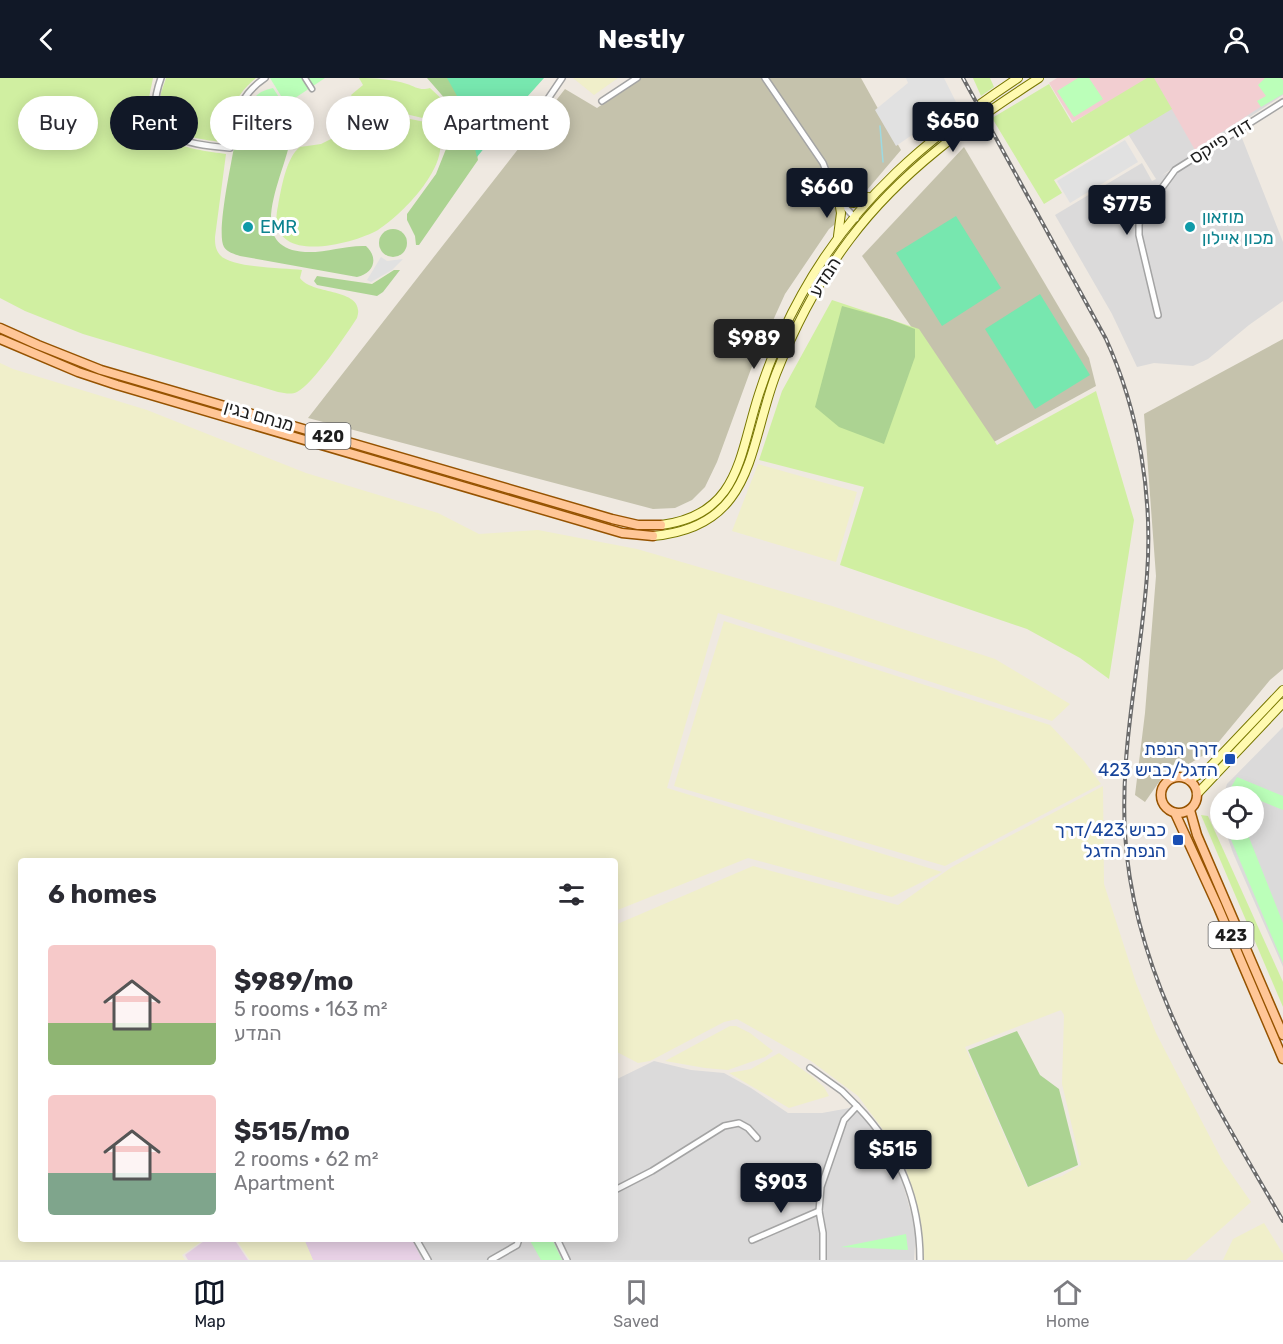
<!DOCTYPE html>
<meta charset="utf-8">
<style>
body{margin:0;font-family:Rubik,Heebo,sans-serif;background:#f2f2f3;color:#2b2b33;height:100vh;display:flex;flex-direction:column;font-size:22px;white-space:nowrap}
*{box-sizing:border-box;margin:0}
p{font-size:20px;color:#7c7c81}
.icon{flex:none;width:33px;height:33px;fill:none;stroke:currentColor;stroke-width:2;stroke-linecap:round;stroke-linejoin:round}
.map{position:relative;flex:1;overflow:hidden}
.details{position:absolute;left:18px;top:780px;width:600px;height:384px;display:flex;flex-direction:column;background:#fff;border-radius:6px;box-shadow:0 3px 15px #0003}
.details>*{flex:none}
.guide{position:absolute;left:18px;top:18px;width:600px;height:54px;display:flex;gap:12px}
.buttons{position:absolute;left:1210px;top:708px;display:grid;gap:12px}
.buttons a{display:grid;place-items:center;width:54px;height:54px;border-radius:50%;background:#fff;box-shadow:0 3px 15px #0003;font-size:30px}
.price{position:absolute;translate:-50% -51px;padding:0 14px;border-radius:6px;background:#111827;color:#fff;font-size:20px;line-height:39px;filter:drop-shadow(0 2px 3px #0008)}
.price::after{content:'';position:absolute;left:50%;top:36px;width:18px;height:14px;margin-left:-9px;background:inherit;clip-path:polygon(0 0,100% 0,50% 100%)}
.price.on{background:#222;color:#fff}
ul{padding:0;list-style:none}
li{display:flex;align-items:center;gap:18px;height:150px;padding:0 30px}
li span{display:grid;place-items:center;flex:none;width:168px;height:120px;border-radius:6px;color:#555}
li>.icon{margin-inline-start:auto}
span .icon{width:72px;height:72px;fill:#fffc;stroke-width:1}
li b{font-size:26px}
h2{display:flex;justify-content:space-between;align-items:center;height:72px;padding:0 30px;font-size:26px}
.chip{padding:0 21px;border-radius:27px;background:#fff;box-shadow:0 3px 15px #0003;font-size:21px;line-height:54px}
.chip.on{background:#111827;color:#fff}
header{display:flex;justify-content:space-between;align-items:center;height:78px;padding:0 30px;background:#111827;color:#fff;font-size:27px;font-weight:700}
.tab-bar{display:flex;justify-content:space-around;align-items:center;height:84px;border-top:2px solid #e1e1e2;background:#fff;font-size:16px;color:#7c7c81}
.tab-bar a{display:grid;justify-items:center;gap:3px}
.tab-bar .on{color:#111827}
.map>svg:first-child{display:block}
.residential{fill:#dbdada}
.commercial{fill:#f2ced1}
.industrial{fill:#e9d2e7}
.construction{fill:#c5c2ac}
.farmland{fill:#f0efca;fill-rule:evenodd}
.grass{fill:#d0efa1}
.forest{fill:#acd392}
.park{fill:#bbffb9}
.pitch{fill:#77e7af}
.parking{fill:#e1e1e1}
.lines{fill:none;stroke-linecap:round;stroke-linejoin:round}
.stream{stroke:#9ddae2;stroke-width:1.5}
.pedestrian-casing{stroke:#a4a4a4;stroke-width:7}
.minor-casing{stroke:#a4a4a4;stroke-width:8}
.secondary-casing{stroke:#787700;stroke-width:10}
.primary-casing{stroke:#965300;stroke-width:11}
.pedestrian{stroke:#fff;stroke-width:4}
.minor{stroke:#fff;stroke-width:5}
.secondary{stroke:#fffab0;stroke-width:8}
.primary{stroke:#ffc697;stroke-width:8}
.rail-casing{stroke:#6b6b6b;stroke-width:4}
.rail{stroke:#fff;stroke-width:1.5;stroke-dasharray:4.5;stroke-linecap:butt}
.culture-dot{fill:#0f9aa8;stroke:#fff;stroke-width:2}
.transit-dot{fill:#1a4fb4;stroke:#fff;stroke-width:2}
.labels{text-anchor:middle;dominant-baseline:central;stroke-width:6;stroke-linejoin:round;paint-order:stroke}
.shield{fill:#fff;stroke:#616161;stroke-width:1.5}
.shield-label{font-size:16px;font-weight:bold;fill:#1d1d1d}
.street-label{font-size:18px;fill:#1d1d1d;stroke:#fff}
.culture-label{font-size:18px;fill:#0d838f;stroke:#fff;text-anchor:start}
.transit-label{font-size:18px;fill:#164399;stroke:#fff;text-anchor:end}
</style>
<header><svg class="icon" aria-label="back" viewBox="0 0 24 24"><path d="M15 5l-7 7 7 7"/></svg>Nestly<svg class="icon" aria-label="person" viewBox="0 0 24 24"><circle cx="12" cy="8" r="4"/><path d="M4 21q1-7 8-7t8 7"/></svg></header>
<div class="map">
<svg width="1283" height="1182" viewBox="0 0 1283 1182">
<rect width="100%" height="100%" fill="#efe9e1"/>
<g class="residential">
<polygon points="1154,0 1283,0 1283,17 1161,98 1240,55 1283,164 1283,223 1249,247 1208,281 1193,288 1154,285 1137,289 1112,236 1055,137 1142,85 1152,103 1156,101 1128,56"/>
<polygon points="1283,649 1283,889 1233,775 1225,752 1254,752 1254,718 1223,718 1227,706"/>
<polygon points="654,983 691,992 724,995 751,1010 788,1035 822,1035 855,1029 884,1062 899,1092 916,1153 914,1182 313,1182 305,1163 308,1161 615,1161 615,1002"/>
</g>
<g class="commercial">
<polygon points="1057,0 1151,0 1073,44 1049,5"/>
<polygon points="1154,0 1283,0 1283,14 1195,72"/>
</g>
<g class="industrial">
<polygon points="207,1161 234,1161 248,1182 188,1182 185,1177"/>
<polygon points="308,1161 412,1161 422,1182 313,1182 305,1163"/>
</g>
<g class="construction">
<polygon points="641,0 861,0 901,72 844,139 829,151 785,216 751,291 717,384 705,409 692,422 675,430 653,431 308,340 565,11 597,30"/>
<polygon points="964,69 1089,280 1096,308 992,365 862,178"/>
<polygon points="1283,261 1283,591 1270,602 1212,672 1189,686 1171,687 1145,724 1135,717 1145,635 1156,498 1144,336"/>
</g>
<g class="farmland">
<polygon points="573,0 618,0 594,17"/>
<polygon points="0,285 13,291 147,332 306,395 438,435 479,456 538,452 637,471 832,528 995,581 1070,626 1052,643 718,535 667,710 942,794 892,819 748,780 615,833 615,783 21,783 21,1161 205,1161 182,1177 185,1182 0,1182"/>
<polygon points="758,386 857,414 836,484 732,453"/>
<polygon points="724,543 1050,647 1084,683 1101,706 945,788 674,708"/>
<path d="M1103 708 1104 806 1136 905 1156 955 1186 1013 1223 1084 1251 1124 1186 1182H922L921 1148 905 1087 881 1049 858 1018 811 983 737 941 724 944 650 983 638 985 615 973V847L753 788 898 827 952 789ZM1061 932 1064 937 1062 1006 1081 1087 1062 1098 1027 1109 965 969Z"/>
<polygon points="730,948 736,948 750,955 773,973 765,979 728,992 705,990 665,983"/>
<polygon points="779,975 813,999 824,1009 829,1018 789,1030 729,995 751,991"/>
<polygon points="1264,1145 1283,1176 1283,1182 1223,1182 1233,1161"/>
<polygon points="236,1161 304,1161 313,1182 250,1182"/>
</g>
<g class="grass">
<path d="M0 0H153C152 7 149 16 149 23 148 68 193 71 226 76L215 159C215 165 215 171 220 177 231 190 284 190 302 192L300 200C312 218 367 209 357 240 346 257 313 306 297 314 291 317 285 315 278 314L83 256 25 233 0 220Z"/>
<path d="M166 0H256C244 10 235 21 231 36 228 46 229 56 222 64 197 61 157 57 160 23 160 15 164 7 166 0Z"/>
<path d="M359 0C374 0 392 1 407 6 416 9 420 13 430 10L446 25 453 39 445 70 438 47 431 42 355 24 351 17 363 7Z"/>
<polygon points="973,0 990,0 994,9 981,18"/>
<polygon points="1147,0 1154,0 1172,31 1054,102 1062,115 1044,126 992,40 1049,6 1072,45"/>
<path d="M357 30 425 44C470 69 404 136 378 152 349 168 264 188 278 128 281 112 286 79 300 69L321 66 335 59Z"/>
<polygon points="832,222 919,251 997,367 1096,313 1134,442 1109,601 1080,580 1027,551 840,487 864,409 759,382 782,313"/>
<polygon points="1201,737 1208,738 1283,904 1283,929"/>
</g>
<g class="forest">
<polygon points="427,0 448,0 469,35 478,82 419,167 416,167 415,158 407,142 407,136 436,96 452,56 456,41 447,23"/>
<path d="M251 29 271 38 280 55 289 54 291 58C286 95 241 170 305 174 326 175 346 167 366 168 379 180 374 195 357 199L240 178C234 176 227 174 224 169 216 156 231 87 234 69L240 61 247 31Z"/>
<circle cx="393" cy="165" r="14"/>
<polygon points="394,192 400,192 383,214 377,218 317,207 314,203 317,198 372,206"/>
<polygon points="842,228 889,241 915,251 915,279 884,366 839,349 815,329"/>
<polygon points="1017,953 1040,997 1059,1011 1078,1087 1028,1109 968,972"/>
</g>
<g class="park">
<polygon points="270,0 325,0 286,26"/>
<polygon points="1078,0 1089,0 1103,21 1074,39 1057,13"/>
<polygon points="1265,0 1281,0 1283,2 1283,16 1261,29 1257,23 1266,18 1258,7"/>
<path d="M273 10 284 27 275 35 252 24C256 15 264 12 273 10Z"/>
<polygon points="1237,699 1283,718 1283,732 1241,715 1240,718 1226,718"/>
<polygon points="1227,752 1246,752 1283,845 1283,885"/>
<polygon points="906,1156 908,1172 841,1169"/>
<polygon points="529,1161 552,1161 562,1182 541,1182"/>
</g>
<g class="pitch">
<polygon points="447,0 544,0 510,38 477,79 466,34"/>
<polygon points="956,138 1001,210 942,248 896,175"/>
<polygon points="1040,216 1090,297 1035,331 985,251"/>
</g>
<g class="parking">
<polygon points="906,0 944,0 957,26 896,68 875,32 908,5"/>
<polygon points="1125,62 1138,84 1070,125 1057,103"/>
<polygon points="381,179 387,183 403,181 392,192 371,204 367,202"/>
</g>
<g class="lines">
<polyline class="stream" points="880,48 883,84"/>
<defs>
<polyline id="pedestrian" points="305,0 312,11"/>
<g id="minor">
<path d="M161 0C139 60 184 66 230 70 236 39 237 19 265 0"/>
<polyline points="765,0 823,85 836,119 856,141"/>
<polyline points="602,23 637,0"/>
<polyline points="535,40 562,0"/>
<polyline points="1158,237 1139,157 1139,146 1148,129 1175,92 1283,24"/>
<polyline points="810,990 842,1013 857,1028 844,1042 821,1109 819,1133 823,1155 823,1182"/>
<path d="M857 1028C898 1070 920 1122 920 1182"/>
<polyline points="615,1112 652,1093 724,1048 739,1045 748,1050 757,1060"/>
<polyline points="416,1161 428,1182"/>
<polyline points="557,1161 567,1182"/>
<polyline points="752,1162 819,1133"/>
<polyline points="491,1182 517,1167 519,1161"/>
</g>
<g id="secondary">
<polyline points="838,158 841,135 839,123 854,125 868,119"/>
<path d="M661 447C740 437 739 377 759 316 770 282 784 248 802 216 855 120 928 60 1018 0"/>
<path d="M653 458C755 449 748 369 776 296 795 248 819 202 850 161 901 93 968 46 1039 0"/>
<polyline points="1189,702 1206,693 1283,612"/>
<polyline points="1197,716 1283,625"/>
</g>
<g id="primary">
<polyline points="0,250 38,267 101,292 612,441 638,447 661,447"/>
<polyline points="0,261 78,294 117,307 622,455 653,458"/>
<circle cx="1179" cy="717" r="18"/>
<polyline points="1190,732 1197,757 1283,957"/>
<polyline points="1175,735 1218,829 1283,981"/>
</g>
</defs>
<use href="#pedestrian" class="pedestrian-casing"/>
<use href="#minor" class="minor-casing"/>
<use href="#secondary" class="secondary-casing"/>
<use href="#primary" class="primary-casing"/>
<use href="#pedestrian" class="pedestrian"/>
<use href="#minor" class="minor"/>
<use href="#secondary" class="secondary"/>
<use href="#primary" class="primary"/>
<defs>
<path id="rail" d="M963 0 1106 261C1139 334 1153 417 1147 497 1141 583 1120 668 1125 755 1133 900 1213 1021 1283 1143"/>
</defs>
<use href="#rail" class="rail-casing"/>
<use href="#rail" class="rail"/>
</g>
<g class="culture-dot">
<circle cx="248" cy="149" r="6"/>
<circle cx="1190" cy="149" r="6"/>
</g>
<g class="transit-dot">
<rect x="1224" y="675" width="12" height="12" rx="3"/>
<rect x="1172" y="756" width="12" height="12" rx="3"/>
</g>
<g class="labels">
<g class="shield">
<rect x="305.5" y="345" width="45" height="26" rx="4.5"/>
<rect x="1208.5" y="844" width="45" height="26" rx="4.5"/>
</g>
<g class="shield-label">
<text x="328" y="358">420</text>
<text x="1231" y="857">423</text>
</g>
<g class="street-label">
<text transform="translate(1221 63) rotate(-32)">דוד פייקס</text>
<text transform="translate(825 199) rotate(-58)">המדע</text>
<text transform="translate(259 338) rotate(16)">מנחם בגין</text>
</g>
<g class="culture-label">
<text x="1202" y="139">מוזאון<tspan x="1202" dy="21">מכון איילון</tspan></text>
<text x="260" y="149">EMR</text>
</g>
<g class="transit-label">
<text x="1218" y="671">דרך הנפת<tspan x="1218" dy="21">הדגל/כביש 423</tspan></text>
<text x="1166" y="752">כביש 423/דרך<tspan x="1166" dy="21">הנפת הדגל</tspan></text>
</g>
</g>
</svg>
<div class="buttons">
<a><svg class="icon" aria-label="locate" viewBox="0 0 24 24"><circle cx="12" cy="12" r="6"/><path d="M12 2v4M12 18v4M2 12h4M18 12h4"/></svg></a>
</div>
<b class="price" style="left:953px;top:75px">$650</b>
<b class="price" style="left:827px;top:141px">$660</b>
<b class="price" style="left:1127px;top:158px">$775</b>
<b class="price on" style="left:754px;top:292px">$989</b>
<b class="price" style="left:893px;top:1103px">$515</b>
<b class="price" style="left:781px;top:1136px">$903</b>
<div class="guide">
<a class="chip">Buy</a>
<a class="chip on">Rent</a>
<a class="chip">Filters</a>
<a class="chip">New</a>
<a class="chip">Apartment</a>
</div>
<section class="details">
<h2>6 homes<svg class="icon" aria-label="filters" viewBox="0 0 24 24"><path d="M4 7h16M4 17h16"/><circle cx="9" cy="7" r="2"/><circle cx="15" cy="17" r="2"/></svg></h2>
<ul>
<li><span style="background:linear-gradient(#f6c9c9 65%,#8fb573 0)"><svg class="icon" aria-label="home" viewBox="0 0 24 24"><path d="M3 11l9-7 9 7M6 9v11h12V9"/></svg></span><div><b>$989/mo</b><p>5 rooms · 163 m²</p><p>המדע</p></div></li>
<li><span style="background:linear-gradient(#f6c9c9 65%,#7fa58c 0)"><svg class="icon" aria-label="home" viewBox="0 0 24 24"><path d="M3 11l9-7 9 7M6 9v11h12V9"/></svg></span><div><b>$515/mo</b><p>2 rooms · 62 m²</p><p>Apartment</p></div></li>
</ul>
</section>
</div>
<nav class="tab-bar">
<a class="on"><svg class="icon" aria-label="map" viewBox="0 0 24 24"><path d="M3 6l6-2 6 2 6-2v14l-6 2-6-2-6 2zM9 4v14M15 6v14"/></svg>Map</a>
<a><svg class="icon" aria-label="saved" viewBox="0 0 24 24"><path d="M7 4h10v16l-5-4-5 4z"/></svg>Saved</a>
<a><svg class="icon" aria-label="home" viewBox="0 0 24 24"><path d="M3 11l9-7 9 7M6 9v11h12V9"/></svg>Home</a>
</nav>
